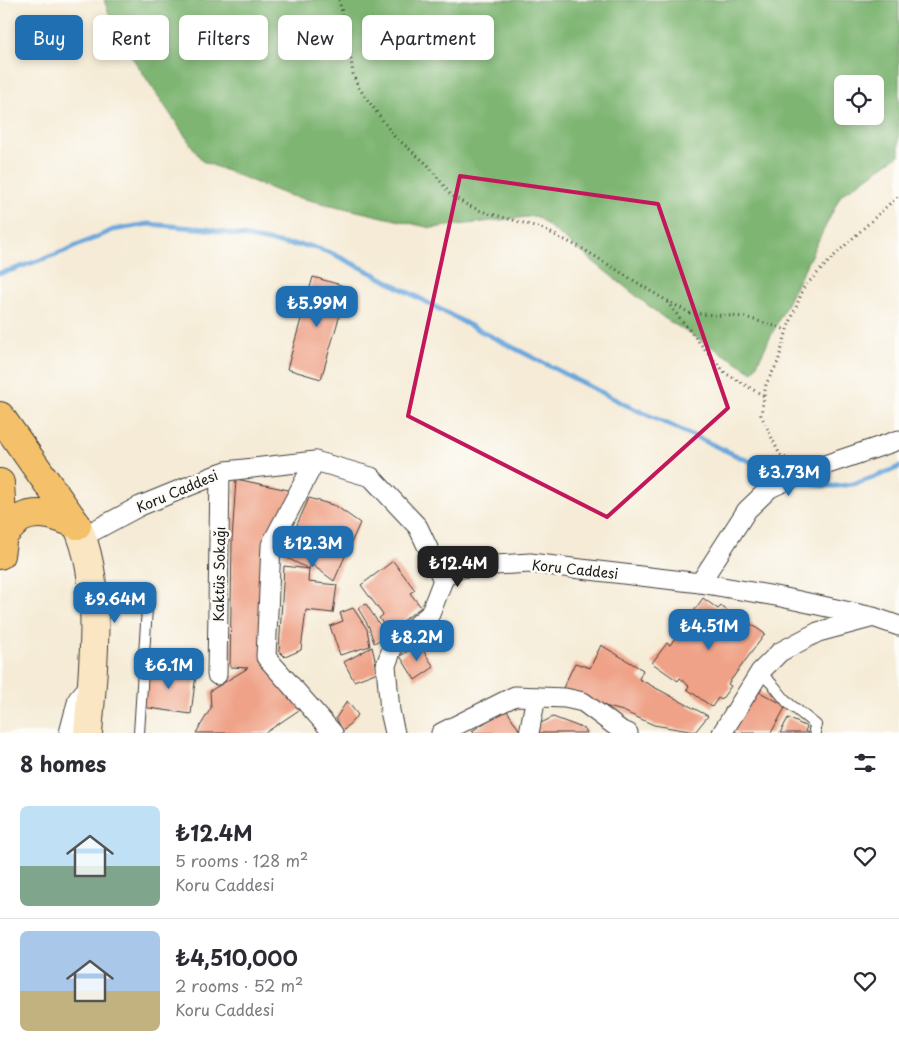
<!DOCTYPE html>
<meta charset="utf-8">
<style>
body{margin:0;font-family:"Playpen Sans",sans-serif;background:#f7f7f7;color:#2b2b33;height:100vh;display:flex;flex-direction:column;font-size:19px;white-space:nowrap}
*{box-sizing:border-box;margin:0}
p{font-size:16px;color:#7c7c81}
.icon{flex:none;width:28px;height:28px;fill:none;stroke:currentColor;stroke-width:2;stroke-linecap:round;stroke-linejoin:round}
.map{position:relative;height:733px;overflow:hidden}
.drawer{display:flex;flex-direction:column;background:#fff;flex:1}
.drawer>*{flex:none}
.top-card{position:absolute;left:15px;top:15px;width:500px;height:45px;display:flex;gap:10px}
.controls{position:absolute;left:834px;top:75px;display:grid;gap:10px}
.controls a{display:grid;place-items:center;width:50px;height:50px;border-radius:8px;background:#fff;box-shadow:0 2px 8px #0003;font-size:25px}
.price{position:absolute;translate:-50% -42px;padding:0 11px;border-radius:10px;background:#1f6fb2;color:#fff;font-size:16px;line-height:32px;filter:drop-shadow(0 1px 2px #0008)}
.price::after{content:'';position:absolute;left:50%;top:30px;width:15px;height:11px;margin-left:-8px;background:inherit;clip-path:polygon(0 0,100% 0,50% 100%)}
.price.active{background:#222;color:#fff}
ul{padding:0;list-style:none}
li{display:flex;align-items:center;gap:15px;height:125px;padding:0 20px}
li+li{border-top:1px solid #e1e1e2}
li span{display:grid;place-items:center;flex:none;width:140px;height:100px;border-radius:8px;color:#555}
li>.icon{margin-inline-start:auto}
span .icon{width:60px;height:60px;fill:#fffc;stroke-width:1}
li b{font-size:21px}
h2{display:flex;justify-content:space-between;align-items:center;height:60px;padding:0 20px;font-size:21px}
.chip{padding:0 18px;border-radius:8px;background:#fff;box-shadow:0 2px 8px #0003;font-size:18px;line-height:45px}
.chip.active{background:#1f6fb2;color:#fff}
.map>svg:first-child{display:block}
.forest{fill:#7eb572;stroke:#4d6847;fill-rule:evenodd}
.lines{fill:none;stroke-linecap:round;stroke-linejoin:round}
.stream{stroke:#6ba7dc;stroke-width:5}
.building{fill:#efa287}
.lane-casing{stroke:#3d3b38;stroke-width:12}
.street-casing{stroke:#3d3b38;stroke-width:21}
.secondary-casing{stroke:#3d3b38;stroke-width:30}
.primary-casing{stroke:#3d3b38;stroke-width:30}
.path{stroke:#3d3b38;stroke-width:3;stroke-dasharray:1 4;stroke-linecap:butt}
.lane{stroke:#fff;stroke-width:10}
.street{stroke:#fff;stroke-width:19}
.secondary{stroke:#fbe6c3;stroke-width:28}
.primary{stroke:#f4c16a;stroke-width:28}
.marked{fill:none;stroke:#c2185b;stroke-width:4;stroke-linejoin:round}
.labels{text-anchor:middle;dominant-baseline:central;stroke-width:5;stroke-linejoin:round;paint-order:stroke}
.street-label{font-size:14px;fill:#1c1c1c;stroke:#fdfcf7}
</style>
<div class="map">
<svg width="899" height="733" viewBox="0 0 899 733">
<rect width="100%" height="100%" fill="#fdfcf7"/>
<filter id="ink" filterUnits="userSpaceOnUse"><feTurbulence type="fractalNoise" baseFrequency=".02" numOctaves="2"/><feDisplacementMap in="SourceGraphic" scale="10" xChannelSelector="R" yChannelSelector="G"/><feConvolveMatrix kernelMatrix="1 2 1 2 8 2 1 2 1" color-interpolation-filters="sRGB"/></filter>
<filter id="wash" filterUnits="userSpaceOnUse"><feTurbulence type="fractalNoise" baseFrequency=".0096" numOctaves="4" result="noise"/><feDisplacementMap in="SourceGraphic" scale="20" xChannelSelector="R" yChannelSelector="G"/><feGaussianBlur stdDeviation="1.12" result="paint"/><feColorMatrix in="noise" values="0 0 0 0 0 0 0 0 0 0 0 0 0 0 0 0 0 1.4 0 .05"/><feComposite in="paint" operator="in"/></filter>
<g filter="url(#wash)">
<rect width="100%" height="100%" fill="#f5ebd6"/>
<path class="forest" d="M104 0H899V155L841 195 753 372 664 318 536 216 431 228 287 195 202 161 117 35ZM842 84H875V116H842Z"/>
<g class="lines">
<g class="stream">
<polyline points="0,273 12,270 65,251 113,230 148,224 206,229 284,244 310,246 331,253 374,274 469,325 626,405 744,459 786,475"/>
<path d="M801 480C838 494 865 482 899 467"/>
</g>
</g>
<g id="blocks">
<g class="building">
<polygon points="313,277 348,287 321,379 287,369"/>
<polygon points="236,479 293,491 268,545 263,659 302,708 265,733 196,733 211,708 210,691 248,668 230,667 232,540"/>
<polygon points="309,498 336,506 360,523 334,581 311,564 309,569 308,582 337,585 333,613 306,610 301,650 285,657 279,651 284,566 309,569 283,556"/>
<polygon points="393,561 415,590 410,593 421,607 389,632 379,618 383,615 361,585"/>
<polygon points="703,598 718,609 721,606 739,619 741,617 765,634 728,684 731,686 721,700 718,698 712,707 687,689 689,686 680,678 678,681 652,663 667,643 670,645"/>
<polygon points="366,604 387,636 374,643 369,627 358,608"/>
<polygon points="353,608 367,629 370,646 340,655 330,626 343,621 340,613"/>
<polygon points="419,644 434,667 415,680 400,656"/>
<polygon points="601,645 643,670 639,679 708,716 695,732 654,725 623,711 597,704 562,690 575,663 590,668"/>
<polygon points="372,647 378,672 354,681 344,662"/>
<polygon points="147,667 196,674 191,714 142,707"/>
<polygon points="754,689 786,706 771,733 738,733 732,730"/>
<polygon points="347,701 358,715 343,731 336,718"/>
<polygon points="506,709 521,733 474,733 472,731"/>
<polygon points="553,717 585,729 587,733 535,733 535,726"/>
<polygon points="788,718 807,727 805,731 808,733 780,733"/>
</g>
</g>
</g>
<g filter="url(#ink)">
<use href="#blocks" fill-opacity="0" stroke="#3d3b38" stroke-width="1"/>
<g class="lines">
<defs>
<g id="lane">
<polyline points="760,672 774,686 787,702 816,725 814,730 816,733"/>
<polyline points="139,733 148,592"/>
</g>
<g id="street">
<polyline points="315,461 271,545 266,657 333,733"/>
<polyline points="82,537 140,506 226,471 315,461 371,477 418,527 443,580 452,569 479,566 530,563 700,583 781,597 873,617 899,626"/>
<polyline points="700,583 747,510 770,488 810,470 899,440"/>
<polyline points="217,675 220,473"/>
<polyline points="69,733 78,699 90,685"/>
<polyline points="395,733 390,711 386,665 394,644 430,614 443,580"/>
<polyline points="441,733 515,696 565,698 583,702 622,731 628,733"/>
<polyline points="529,733 536,697"/>
<polyline points="722,733 760,672 780,652 818,632 870,618"/>
</g>
<path id="secondary" d="M77 525C104 584 93 669 88 733"/>
<g id="primary">
<polyline points="0,416 77,525"/>
<polyline points="0,483 3,535 0,555"/>
<path d="M3 535C9 530 15 522 21 518 40 509 59 517 77 525"/>
</g>
</defs>
<use href="#lane" class="lane-casing"/>
<use href="#street" class="street-casing"/>
<use href="#secondary" class="secondary-casing"/>
<use href="#primary" class="primary-casing"/>
<g class="path">
<polyline points="339,0 348,36 353,74 359,88 394,136 428,165 450,194 465,204 481,211 541,228 583,249 662,298 690,313 745,317 787,330"/>
<polyline points="667,302 707,352 725,373 764,396"/>
<polyline points="790,460 780,455 761,415 766,384 778,362 787,330 804,287 838,252 899,195"/>
</g>
<use href="#lane" class="lane"/>
<use href="#street" class="street"/>
<use href="#secondary" class="secondary"/>
<use href="#primary" class="primary"/>
</g>
</g>
<path class="marked" d="M460 176 658 204 728 408 607 517 408 416Z"/>
<g class="labels">
<g class="street-label">
<text transform="translate(177 491) rotate(-23)">Koru Caddesi</text>
<text transform="translate(575 569) rotate(6)">Koru Caddesi</text>
<text transform="translate(219 574) rotate(-89)">Kaktüs Sokağı</text>
</g>
</g>
</svg>
<div class="controls">
<a><svg class="icon" aria-label="locate" viewBox="0 0 24 24"><circle cx="12" cy="12" r="6"/><path d="M12 2v4M12 18v4M2 12h4M18 12h4"/></svg></a>
</div>
<b class="price" style="left:317px;top:328px">₺5.99M</b>
<b class="price" style="left:789px;top:497px">₺3.73M</b>
<b class="price" style="left:313px;top:568px">₺12.3M</b>
<b class="price active" style="left:458px;top:588px">₺12.4M</b>
<b class="price" style="left:115px;top:624px">₺9.64M</b>
<b class="price" style="left:709px;top:651px">₺4.51M</b>
<b class="price" style="left:417px;top:662px">₺8.2M</b>
<b class="price" style="left:169px;top:690px">₺6.1M</b>
<div class="top-card">
<a class="chip active">Buy</a>
<a class="chip">Rent</a>
<a class="chip">Filters</a>
<a class="chip">New</a>
<a class="chip">Apartment</a>
</div>
</div>
<section class="drawer">
<h2>8 homes<svg class="icon" aria-label="filters" viewBox="0 0 24 24"><path d="M4 7h16M4 17h16"/><circle cx="9" cy="7" r="2"/><circle cx="15" cy="17" r="2"/></svg></h2>
<ul>
<li><span style="background:linear-gradient(#bfe0f5 60%,#7fa58c 0)"><svg class="icon" aria-label="home" viewBox="0 0 24 24"><path d="M3 11l9-7 9 7M6 9v11h12V9"/></svg></span><div><b>₺12.4M</b><p>5 rooms · 128 m²</p><p>Koru Caddesi</p></div><svg class="icon" aria-label="heart" viewBox="0 0 24 24"><path d="M12 20l-8-8c-3-5 5-10 8-4 3-6 11-1 8 4z"/></svg></li>
<li><span style="background:linear-gradient(#a9c7e8 60%,#c2b280 0)"><svg class="icon" aria-label="home" viewBox="0 0 24 24"><path d="M3 11l9-7 9 7M6 9v11h12V9"/></svg></span><div><b>₺4,510,000</b><p>2 rooms · 52 m²</p><p>Koru Caddesi</p></div><svg class="icon" aria-label="heart" viewBox="0 0 24 24"><path d="M12 20l-8-8c-3-5 5-10 8-4 3-6 11-1 8 4z"/></svg></li>
</ul>
</section>
